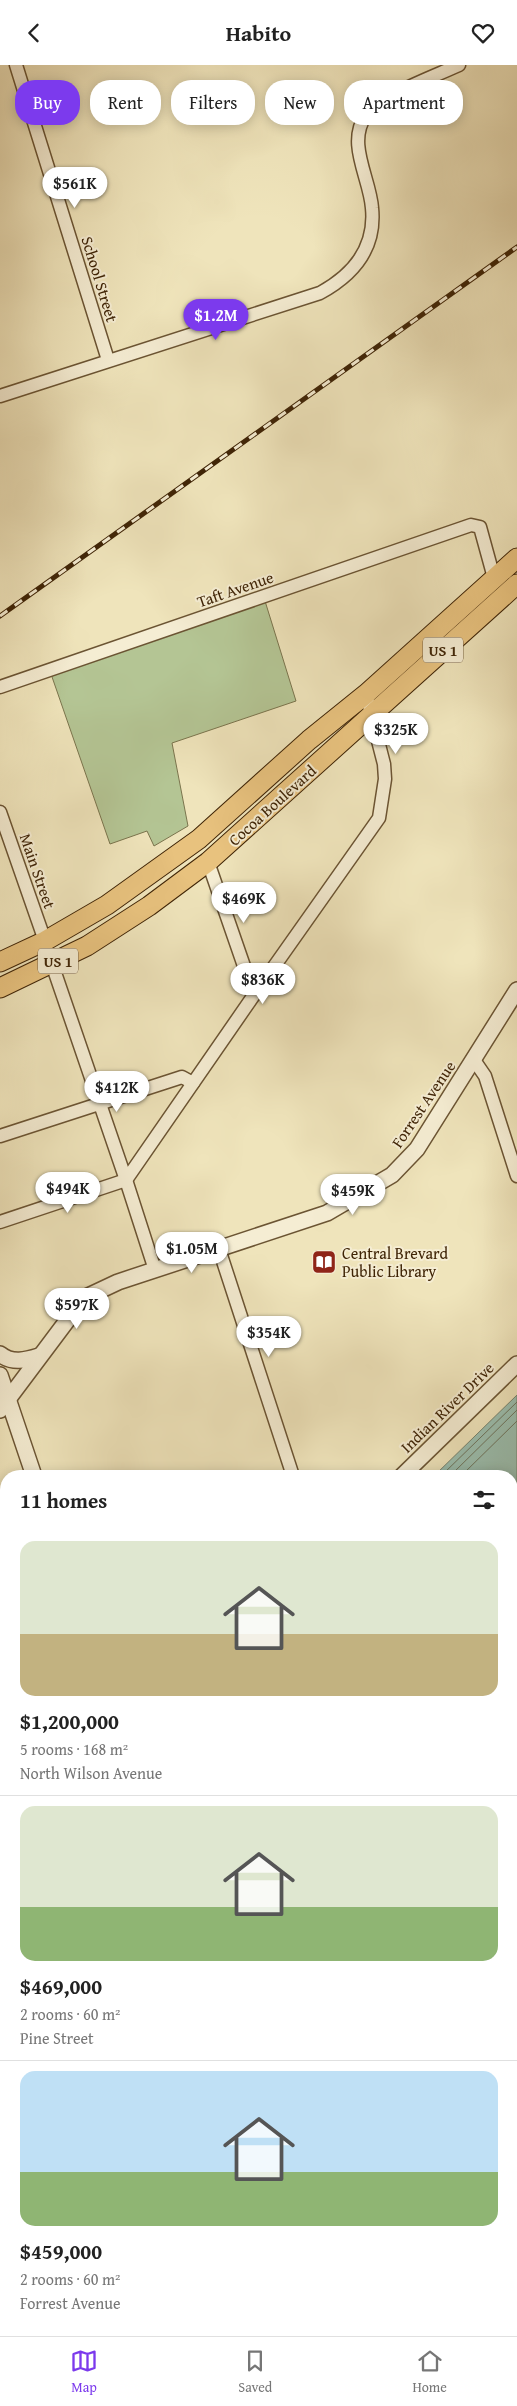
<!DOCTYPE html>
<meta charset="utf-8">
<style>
body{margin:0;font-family:"Gentium Book Plus",serif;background:#f6f6f6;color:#222;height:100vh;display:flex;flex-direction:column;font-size:19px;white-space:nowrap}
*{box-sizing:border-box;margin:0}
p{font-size:16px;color:#767676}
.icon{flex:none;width:28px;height:28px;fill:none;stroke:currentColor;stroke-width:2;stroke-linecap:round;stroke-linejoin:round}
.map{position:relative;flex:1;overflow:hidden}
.side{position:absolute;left:0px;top:1405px;width:518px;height:866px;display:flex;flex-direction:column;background:#fff;border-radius:20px 20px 0 0;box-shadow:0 2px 12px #0003}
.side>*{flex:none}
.top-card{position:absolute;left:15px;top:15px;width:488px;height:45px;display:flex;gap:10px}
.price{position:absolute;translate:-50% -42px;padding:0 11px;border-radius:18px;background:#fff;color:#222;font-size:16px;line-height:32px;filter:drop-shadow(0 1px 2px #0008)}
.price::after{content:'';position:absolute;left:50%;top:30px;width:15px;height:11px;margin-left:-8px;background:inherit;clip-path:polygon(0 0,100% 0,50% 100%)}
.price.on{background:#7c3aed;color:#fff}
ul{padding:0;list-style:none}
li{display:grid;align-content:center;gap:10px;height:265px;padding:0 20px}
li+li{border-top:1px solid #e0e0e0}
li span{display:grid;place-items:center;height:155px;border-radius:15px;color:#555}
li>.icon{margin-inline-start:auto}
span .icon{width:90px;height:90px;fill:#fffc;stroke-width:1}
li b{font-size:21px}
h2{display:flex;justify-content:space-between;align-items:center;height:60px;padding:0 20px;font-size:21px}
.chip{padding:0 18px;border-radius:20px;background:#fff;box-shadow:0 2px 12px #0003;font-size:18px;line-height:45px}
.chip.on{background:#7c3aed;color:#fff}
header{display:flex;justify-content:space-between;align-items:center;height:65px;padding:0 20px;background:#fff;font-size:22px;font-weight:700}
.tabs{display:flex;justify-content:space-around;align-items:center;height:70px;border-top:1px solid #e0e0e0;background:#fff;font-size:14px;color:#767676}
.tabs a{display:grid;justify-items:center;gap:2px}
.tabs .on{color:#7c3aed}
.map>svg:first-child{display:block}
.green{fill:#b4c594;stroke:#7a744d}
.water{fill:#9abfb0;stroke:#76816c}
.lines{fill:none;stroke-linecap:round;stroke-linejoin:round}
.shore{stroke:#6c725b;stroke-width:1}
.minor-casing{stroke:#6b5433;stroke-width:15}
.tertiary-casing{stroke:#6b5433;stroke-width:18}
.primary-casing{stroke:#3f2406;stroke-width:21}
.minor{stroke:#f5edd3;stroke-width:12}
.tertiary{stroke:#f5edd3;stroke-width:15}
.primary{stroke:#e8c27e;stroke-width:19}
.rail-casing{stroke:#3f2406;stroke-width:5}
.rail{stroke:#f5edd3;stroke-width:3;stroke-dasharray:9;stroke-linecap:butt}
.labels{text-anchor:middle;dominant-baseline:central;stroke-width:4;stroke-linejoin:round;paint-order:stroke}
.shield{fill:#f5edd3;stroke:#766044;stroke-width:1}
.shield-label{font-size:15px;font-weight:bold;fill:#3f2406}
.street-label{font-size:16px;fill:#3f2406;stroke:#f5edd3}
.poi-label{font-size:16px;fill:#3f2406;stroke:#f5edd3;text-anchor:start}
</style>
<header><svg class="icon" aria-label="back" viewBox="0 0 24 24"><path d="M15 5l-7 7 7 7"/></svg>Habito<svg class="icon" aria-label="heart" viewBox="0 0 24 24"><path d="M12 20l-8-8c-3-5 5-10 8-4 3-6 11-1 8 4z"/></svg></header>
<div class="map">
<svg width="517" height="2271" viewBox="0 0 517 2271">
<rect width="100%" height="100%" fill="#efe4bb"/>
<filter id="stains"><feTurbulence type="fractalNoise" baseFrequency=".004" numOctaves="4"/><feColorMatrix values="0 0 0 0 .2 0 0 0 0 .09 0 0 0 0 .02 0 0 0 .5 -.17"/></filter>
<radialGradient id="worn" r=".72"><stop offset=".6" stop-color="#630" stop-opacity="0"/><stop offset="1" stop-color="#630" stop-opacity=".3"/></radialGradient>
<g class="green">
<polygon points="265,536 296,636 172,678 188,761 154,781 147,766 110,779 51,609"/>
<polygon points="7,2265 80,2265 83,2271 10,2271"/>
</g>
<polygon class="water" points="517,1330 517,2271 109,2271 108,2267 110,2265 511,2265 511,1411 434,1411"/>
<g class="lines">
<g class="shore">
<polyline points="441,1411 517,1337"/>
<polyline points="450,1411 517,1345"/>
<polyline points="461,1411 517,1356"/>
</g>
<defs>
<g id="minor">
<polyline points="16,0 108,295"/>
<path d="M0 331 320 228C353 210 376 183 372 143 370 113 346 78 366 50 380 31 435 11 459 0"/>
<polyline points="0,622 471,460 480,462 494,513"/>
<polyline points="0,747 45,876"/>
<polyline points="208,797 254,930"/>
<polyline points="52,899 126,1115 155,1205"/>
<polyline points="474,995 485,1011 517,1111"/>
<polyline points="0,1071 182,1012 193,1018"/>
<polyline points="0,1157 126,1115 254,930 379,753 385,714 384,699 366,629"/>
<polyline points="219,1184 293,1411"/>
<polyline points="0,1663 6,1661"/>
<polyline points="0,2245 6,2244"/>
</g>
<g id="tertiary">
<path d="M0 1289C12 1299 26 1295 39 1291"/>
<polyline points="0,1310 34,1411"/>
<polyline points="0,1345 84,1233 118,1217 327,1148 392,1110 417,1084 517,925"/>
<polyline points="402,1411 517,1299"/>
<polyline points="0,1889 6,1887"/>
<polyline points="0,2022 6,2020"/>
</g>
<g id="primary">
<polyline points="0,897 45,876 107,840 199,774 309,675 366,629 517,493"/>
<polyline points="0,923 87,881 149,841 208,797 517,519"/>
<polyline points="0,1985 6,2002"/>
<polyline points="92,2265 94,2271"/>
</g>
</defs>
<use href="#minor" class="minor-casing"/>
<use href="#tertiary" class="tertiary-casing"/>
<use href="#primary" class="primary-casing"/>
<use href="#minor" class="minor"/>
<use href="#tertiary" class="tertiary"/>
<use href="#primary" class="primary"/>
<defs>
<polyline id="rail" points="0,551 517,182"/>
</defs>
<use href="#rail" class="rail-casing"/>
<use href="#rail" class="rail"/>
</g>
<defs>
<symbol id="library-square" viewBox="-11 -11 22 22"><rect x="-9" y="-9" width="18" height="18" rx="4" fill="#8f2418" stroke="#f5edd3"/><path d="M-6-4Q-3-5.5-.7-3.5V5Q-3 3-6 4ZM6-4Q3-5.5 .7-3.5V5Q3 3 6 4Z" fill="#fff"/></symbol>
</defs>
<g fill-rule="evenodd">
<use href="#library-square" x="310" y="1183" width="28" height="28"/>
</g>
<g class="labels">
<g class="shield">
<rect x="423" y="572.5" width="40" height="25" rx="4"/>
<rect x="38" y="883.5" width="40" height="25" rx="4"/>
</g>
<g class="shield-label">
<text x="443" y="585">US 1</text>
<text x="58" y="896">US 1</text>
</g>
<g class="street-label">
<text transform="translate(100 214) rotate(73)">School Street</text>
<text transform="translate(235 524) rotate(-19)">Taft Avenue</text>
<text transform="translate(272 740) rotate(-42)">Cocoa Boulevard</text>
<text transform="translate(38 806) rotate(71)">Main Street</text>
<text transform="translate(423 1039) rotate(-56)">Forrest Avenue</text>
<text transform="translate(447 1342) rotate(-44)">Indian River Drive</text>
</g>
<g class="poi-label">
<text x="342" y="1188">Central Brevard<tspan x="342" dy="18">Public Library</tspan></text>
</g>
</g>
<rect width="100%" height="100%" filter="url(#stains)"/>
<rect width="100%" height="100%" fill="url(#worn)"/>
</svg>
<b class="price" style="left:75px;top:144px">$561K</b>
<b class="price on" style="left:216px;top:276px">$1.2M</b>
<b class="price" style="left:396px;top:690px">$325K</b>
<b class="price" style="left:244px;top:859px">$469K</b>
<b class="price" style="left:263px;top:940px">$836K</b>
<b class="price" style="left:117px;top:1048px">$412K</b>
<b class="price" style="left:68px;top:1149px">$494K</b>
<b class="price" style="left:353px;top:1151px">$459K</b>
<b class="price" style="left:192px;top:1209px">$1.05M</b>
<b class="price" style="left:77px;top:1265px">$597K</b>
<b class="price" style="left:269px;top:1293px">$354K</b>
<div class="top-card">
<a class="chip on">Buy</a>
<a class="chip">Rent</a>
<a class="chip">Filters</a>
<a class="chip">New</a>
<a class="chip">Apartment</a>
</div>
<section class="side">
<h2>11 homes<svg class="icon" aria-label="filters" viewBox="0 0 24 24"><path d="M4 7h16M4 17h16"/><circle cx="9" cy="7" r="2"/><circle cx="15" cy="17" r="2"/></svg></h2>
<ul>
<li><span style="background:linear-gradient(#dfe7d0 60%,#c2b280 0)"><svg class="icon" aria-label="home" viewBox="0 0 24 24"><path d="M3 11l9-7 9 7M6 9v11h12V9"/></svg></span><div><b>$1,200,000</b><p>5 rooms · 168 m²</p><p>North Wilson Avenue</p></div></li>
<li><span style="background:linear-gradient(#dfe7d0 65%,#8fb573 0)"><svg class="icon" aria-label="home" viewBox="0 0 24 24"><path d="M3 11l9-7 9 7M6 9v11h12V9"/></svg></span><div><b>$469,000</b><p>2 rooms · 60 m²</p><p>Pine Street</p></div></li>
<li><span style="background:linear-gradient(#bfe0f5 65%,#8fb573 0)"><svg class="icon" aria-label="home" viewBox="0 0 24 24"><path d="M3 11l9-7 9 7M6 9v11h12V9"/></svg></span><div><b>$459,000</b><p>2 rooms · 60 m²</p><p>Forrest Avenue</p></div></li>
</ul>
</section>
</div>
<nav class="tabs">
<a class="on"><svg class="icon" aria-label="map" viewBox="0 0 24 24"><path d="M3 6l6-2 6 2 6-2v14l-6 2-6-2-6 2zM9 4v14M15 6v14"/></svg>Map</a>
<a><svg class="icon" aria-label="saved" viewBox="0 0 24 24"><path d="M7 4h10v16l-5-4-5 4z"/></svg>Saved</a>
<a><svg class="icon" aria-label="home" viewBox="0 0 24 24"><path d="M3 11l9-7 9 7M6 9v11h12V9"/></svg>Home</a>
</nav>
